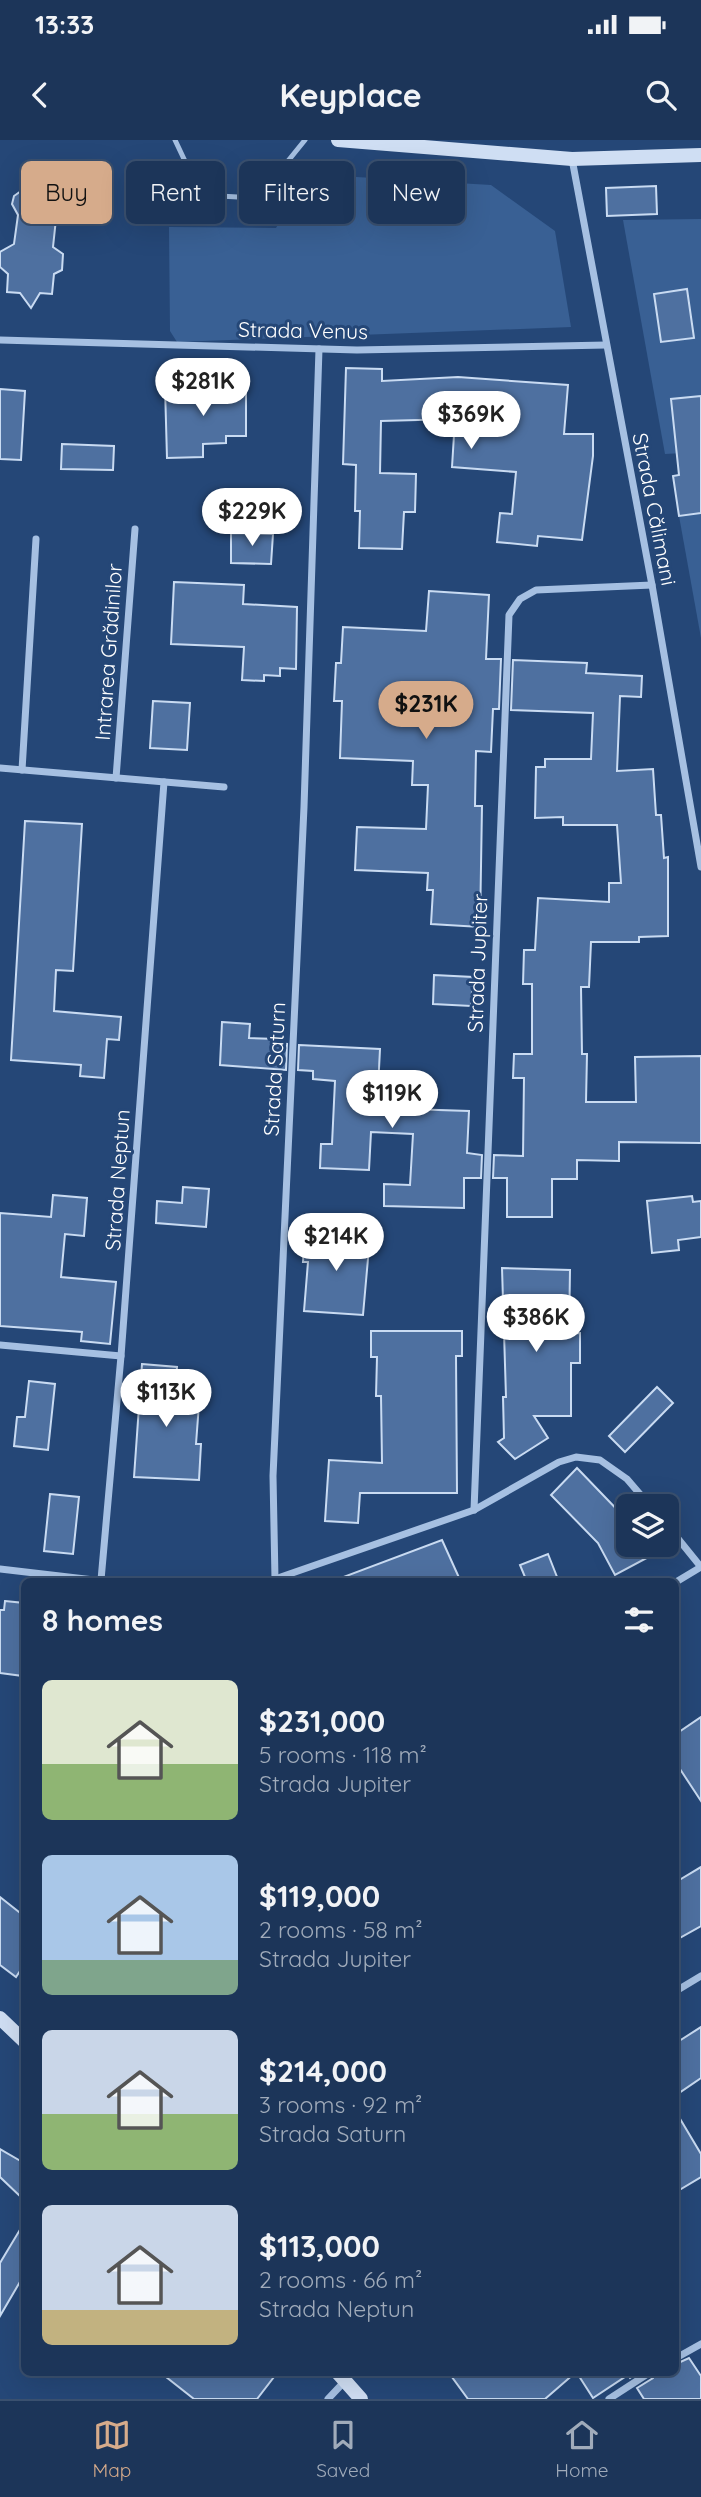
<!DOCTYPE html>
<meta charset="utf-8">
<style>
body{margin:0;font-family:Quicksand,sans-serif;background:#294062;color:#f1f3f6;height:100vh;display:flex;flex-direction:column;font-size:26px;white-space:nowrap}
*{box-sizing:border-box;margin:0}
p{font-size:23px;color:#a0abba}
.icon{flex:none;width:38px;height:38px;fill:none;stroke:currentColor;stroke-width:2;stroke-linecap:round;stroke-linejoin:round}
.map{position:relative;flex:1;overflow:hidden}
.side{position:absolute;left:21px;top:1438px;width:658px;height:798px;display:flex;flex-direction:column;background:#1c3559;border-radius:10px;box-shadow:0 7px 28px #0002,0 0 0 2px #3a506f}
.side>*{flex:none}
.guide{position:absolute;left:21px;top:21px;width:660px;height:63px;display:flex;gap:14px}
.buttons{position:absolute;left:616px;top:1354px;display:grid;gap:14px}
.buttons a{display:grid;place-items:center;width:63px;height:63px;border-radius:10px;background:#1c3559;box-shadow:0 7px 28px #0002,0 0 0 2px #3a506f;font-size:35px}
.price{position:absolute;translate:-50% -60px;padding:0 16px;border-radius:24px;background:#fff;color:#222;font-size:23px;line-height:46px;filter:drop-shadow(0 2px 4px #0008)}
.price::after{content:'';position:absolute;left:50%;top:42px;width:21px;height:16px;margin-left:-10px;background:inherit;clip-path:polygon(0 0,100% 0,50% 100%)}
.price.selected{background:#d6ab8b;color:#111}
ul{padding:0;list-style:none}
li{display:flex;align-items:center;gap:21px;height:175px;padding:0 21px}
li span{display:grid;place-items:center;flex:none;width:196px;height:140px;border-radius:10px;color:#555}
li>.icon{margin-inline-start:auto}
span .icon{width:84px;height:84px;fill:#fffc;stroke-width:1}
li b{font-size:30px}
h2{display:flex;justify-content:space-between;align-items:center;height:84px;padding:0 21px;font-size:30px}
.pill{padding:0 24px;border-radius:10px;background:#1c3559;box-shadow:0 7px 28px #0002,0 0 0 2px #3a506f;font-size:24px;line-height:63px}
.pill.selected{background:#d6ab8b;color:#111}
.status{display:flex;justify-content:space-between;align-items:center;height:49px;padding:0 35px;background:#1c3559;direction:ltr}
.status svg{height:19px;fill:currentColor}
header{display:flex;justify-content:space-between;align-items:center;height:91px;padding:0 21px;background:#1c3559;font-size:32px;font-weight:700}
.tab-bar{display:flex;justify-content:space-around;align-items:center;height:98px;border-top:2px solid #3a506f;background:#1c3559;font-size:19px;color:#a0abba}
.tab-bar a{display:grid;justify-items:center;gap:4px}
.tab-bar .selected{color:#d6ab8b}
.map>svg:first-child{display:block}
.green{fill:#396094}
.building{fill:#4e70a0;stroke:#c9dbf2;stroke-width:2}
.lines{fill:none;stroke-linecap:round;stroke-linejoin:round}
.lane{stroke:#a6c0e2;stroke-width:5}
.street{stroke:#a6c0e2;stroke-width:7}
.secondary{stroke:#cfdef3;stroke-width:14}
.labels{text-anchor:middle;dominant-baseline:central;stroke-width:6;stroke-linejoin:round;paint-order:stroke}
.street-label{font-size:21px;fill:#fff;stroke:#254777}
</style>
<div class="status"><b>13:33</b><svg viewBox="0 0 49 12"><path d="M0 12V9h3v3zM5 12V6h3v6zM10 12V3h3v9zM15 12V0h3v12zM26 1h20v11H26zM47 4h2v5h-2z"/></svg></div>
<header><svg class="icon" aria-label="back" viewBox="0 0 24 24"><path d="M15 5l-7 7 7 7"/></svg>Keyplace<svg class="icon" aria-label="search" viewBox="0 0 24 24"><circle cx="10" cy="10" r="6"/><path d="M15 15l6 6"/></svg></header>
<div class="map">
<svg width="701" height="2259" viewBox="0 0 701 2259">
<rect width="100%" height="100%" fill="#254777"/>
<g class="green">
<polygon points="306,34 491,45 555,91 571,187 177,202 170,191 169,87 276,88"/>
<polygon points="701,79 701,312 665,314 623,80"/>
<polygon points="701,373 701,498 679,376"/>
</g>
<g class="building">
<polygon points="23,36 59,40 58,56 63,61 64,67 62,74 56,79 53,107 63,114 62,130 54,134 52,154 40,153 31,168 20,153 7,152 8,134 0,127 0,112 14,104 18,75 12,64 14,56 21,51"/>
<polygon points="656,46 657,74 607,76 606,48"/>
<polygon points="687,149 694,198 661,202 654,154"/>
<polygon points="346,228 382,229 382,241 458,237 568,245 564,294 593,294 593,316 582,400 538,396 537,406 497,402 500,373 512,374 516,332 452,327 455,279 381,281 380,333 416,334 415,372 404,372 402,409 359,408 360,371 355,371 356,325 343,324"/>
<polygon points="246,246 246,296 226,296 226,303 203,304 203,317 167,318 165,247"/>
<polygon points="0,249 25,251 21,320 0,319"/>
<polygon points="701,256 701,373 679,376 673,336 679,335 671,259"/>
<polygon points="62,304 114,306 113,330 61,329"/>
<polygon points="231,393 273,394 271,424 231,423"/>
<polygon points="174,442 244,445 243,464 297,467 296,529 280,528 280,536 264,535 264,541 242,540 244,507 171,504"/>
<polygon points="429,451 489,455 486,519 501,519 499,569 493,569 491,612 476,611 475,666 482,666 480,787 431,784 433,750 427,750 428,733 355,730 357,687 426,689 428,645 412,645 413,621 340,618 342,561 334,561 336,523 341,523 343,487 426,491"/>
<polygon points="513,520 587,523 586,533 642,536 641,557 620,556 617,631 653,629 656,675 661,675 664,718 668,717 668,796 639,797 639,802 591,802 589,847 581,847 582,914 587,914 586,962 636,962 635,917 701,916 701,1003 619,1002 619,1021 577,1020 577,1039 552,1039 552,1077 507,1077 507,1038 493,1038 494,1015 523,1016 524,938 513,938 514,914 532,914 532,844 523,844 524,810 535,810 538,758 609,762 609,743 621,743 617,685 563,685 563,677 535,678 536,627 545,627 545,619 591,619 593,573 511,570"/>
<polygon points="153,561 190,563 187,610 150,608"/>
<polygon points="25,681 82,684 73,831 56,830 54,871 121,877 119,900 107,899 104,938 80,936 81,925 11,920"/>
<polygon points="434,835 473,837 471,866 433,864"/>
<polygon points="222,882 250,884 249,898 276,899 275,903 287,904 286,930 220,925"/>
<polygon points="299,905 380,909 377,968 469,971 467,1013 482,1015 481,1038 464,1038 464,1068 384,1066 384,1044 410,1045 413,994 371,992 369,1030 320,1028 321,1004 332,1004 335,941 313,939 313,931 298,930"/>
<polygon points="183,1047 209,1049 206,1087 156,1083 157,1061 182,1063"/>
<polygon points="53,1055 87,1058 84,1096 65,1094 61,1137 116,1142 110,1204 81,1201 82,1192 0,1186 0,1073 51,1077"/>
<polygon points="692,1056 693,1062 701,1061 701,1097 678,1100 679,1110 652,1113 647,1061"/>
<polygon points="305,1092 370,1096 363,1175 304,1171 308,1122 303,1122"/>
<polygon points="502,1128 570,1130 569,1194 580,1193 580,1223 571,1223 571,1276 534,1276 548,1298 515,1319 498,1302 504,1298 503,1257 506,1257"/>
<polygon points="371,1191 462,1191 462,1216 456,1216 457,1353 360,1353 358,1383 325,1381 329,1320 382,1323 381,1256 376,1256 377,1217 371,1217"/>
<polygon points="142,1224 177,1227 174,1262 199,1264 196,1304 201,1304 199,1340 134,1337"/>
<polygon points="29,1241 55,1244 48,1310 14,1306 17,1277 25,1277"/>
<polygon points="657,1247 673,1263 625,1312 609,1296"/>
<polygon points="577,1328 628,1381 628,1405 671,1405 615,1435 598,1403 551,1355"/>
<polygon points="50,1354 79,1357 73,1414 44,1411"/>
<polygon points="442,1400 461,1442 339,1442 338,1439"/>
<polygon points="548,1414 559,1442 527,1442 520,1425"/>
<polygon points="5,1461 24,1463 23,1536 0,1533 0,1470 4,1470"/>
<polygon points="701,1577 701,1661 676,1623 676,1594"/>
<polygon points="701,1727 701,1786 676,1800 676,1742"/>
<polygon points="0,1757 24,1776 24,1825 16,1837 0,1825"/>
<polygon points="701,1887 701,1938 676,1955 676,1903"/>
<polygon points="676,1972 701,2014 701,2037 676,2052"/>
<polygon points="0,2009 24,2023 24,2060 0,2037"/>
<polygon points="24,2083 24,2135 0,2176 0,2123"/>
<polygon points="689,2218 701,2236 701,2259 644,2259 637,2248 653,2238 655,2233 676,2233 676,2224"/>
<polygon points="161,2233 277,2233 257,2259 194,2259"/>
<polygon points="449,2233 575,2233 545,2259 468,2259"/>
<polygon points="577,2233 638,2233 630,2238 628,2235 593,2258"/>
</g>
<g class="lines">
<polyline class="lane" points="175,0 201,55 258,58 305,0"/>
<g class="street">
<polyline points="572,19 652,445 701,727"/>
<polyline points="0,200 357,210 606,205"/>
<polyline points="0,628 224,647"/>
<polyline points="22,630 36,399"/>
<polyline points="116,638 135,389"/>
<polyline points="0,1205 121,1216"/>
<polyline points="474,1370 509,475 520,459 536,450 652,445"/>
<polyline points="667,1385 701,1427"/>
<polyline points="0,1429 111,1442"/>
<polyline points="275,1439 273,1336 304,667 319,209"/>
<polyline points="275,1439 474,1370 559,1322 576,1317 600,1320 627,1339 651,1367"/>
<polyline points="101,1440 121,1216 164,642"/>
<polyline points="676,1442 701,1427"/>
<polyline points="676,1851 701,1836"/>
<polyline points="676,2218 701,2204"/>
<polyline points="328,2259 345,2241"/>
<polyline points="609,2259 649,2233"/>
</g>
<g class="secondary">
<polyline points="338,0 572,19 701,15"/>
<polyline points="0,1878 24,1901"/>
<polyline points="338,2233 361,2259"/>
</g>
</g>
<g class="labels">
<g class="street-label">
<text transform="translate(303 190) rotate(1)">Strada Venus</text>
<text transform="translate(655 369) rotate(79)">Strada Călimani</text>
<text transform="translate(108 512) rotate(-86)">Intrarea Grădinilor</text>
<text transform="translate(477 823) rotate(-88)">Strada Jupiter</text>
<text transform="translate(274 929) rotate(-87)">Strada Saturn</text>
<text transform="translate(117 1040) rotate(-86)">Strada Neptun</text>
</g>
</g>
</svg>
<div class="buttons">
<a><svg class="icon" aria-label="layers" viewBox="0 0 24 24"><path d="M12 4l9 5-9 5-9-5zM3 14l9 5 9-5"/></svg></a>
</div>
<b class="price" style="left:203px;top:278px">$281K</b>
<b class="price" style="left:471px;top:311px">$369K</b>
<b class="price" style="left:252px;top:408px">$229K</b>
<b class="price selected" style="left:426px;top:601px">$231K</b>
<b class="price" style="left:392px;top:990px">$119K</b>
<b class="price" style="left:336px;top:1133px">$214K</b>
<b class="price" style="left:536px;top:1214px">$386K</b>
<b class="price" style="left:166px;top:1289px">$113K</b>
<div class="guide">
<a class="pill selected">Buy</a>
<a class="pill">Rent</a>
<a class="pill">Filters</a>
<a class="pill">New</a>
</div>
<section class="side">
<h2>8 homes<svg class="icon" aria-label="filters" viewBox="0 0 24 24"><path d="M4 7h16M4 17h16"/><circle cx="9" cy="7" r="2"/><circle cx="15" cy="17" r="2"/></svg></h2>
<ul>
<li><span style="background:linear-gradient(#dfe7d0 60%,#8fb573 0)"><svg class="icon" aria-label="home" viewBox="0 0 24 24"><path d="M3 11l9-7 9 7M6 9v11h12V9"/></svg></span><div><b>$231,000</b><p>5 rooms · 118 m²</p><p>Strada Jupiter</p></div></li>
<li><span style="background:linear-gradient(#a9c7e8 75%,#7fa58c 0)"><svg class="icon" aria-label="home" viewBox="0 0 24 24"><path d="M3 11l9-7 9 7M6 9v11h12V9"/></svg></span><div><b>$119,000</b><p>2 rooms · 58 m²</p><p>Strada Jupiter</p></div></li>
<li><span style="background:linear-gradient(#c9d6e8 60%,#8fb573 0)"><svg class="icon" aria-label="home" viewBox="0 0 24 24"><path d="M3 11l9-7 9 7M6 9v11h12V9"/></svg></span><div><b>$214,000</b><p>3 rooms · 92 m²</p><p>Strada Saturn</p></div></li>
<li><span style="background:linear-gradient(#c9d6e8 75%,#c2b280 0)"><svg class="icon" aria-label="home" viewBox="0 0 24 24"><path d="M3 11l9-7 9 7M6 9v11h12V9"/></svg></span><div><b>$113,000</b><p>2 rooms · 66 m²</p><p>Strada Neptun</p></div></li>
</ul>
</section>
</div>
<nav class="tab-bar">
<a class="selected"><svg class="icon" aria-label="map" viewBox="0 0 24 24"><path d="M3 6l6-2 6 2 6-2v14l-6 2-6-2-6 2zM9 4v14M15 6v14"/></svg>Map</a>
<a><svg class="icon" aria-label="saved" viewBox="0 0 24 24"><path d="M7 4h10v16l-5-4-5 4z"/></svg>Saved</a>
<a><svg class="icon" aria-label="home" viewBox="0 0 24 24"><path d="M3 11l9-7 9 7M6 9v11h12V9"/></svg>Home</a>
</nav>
